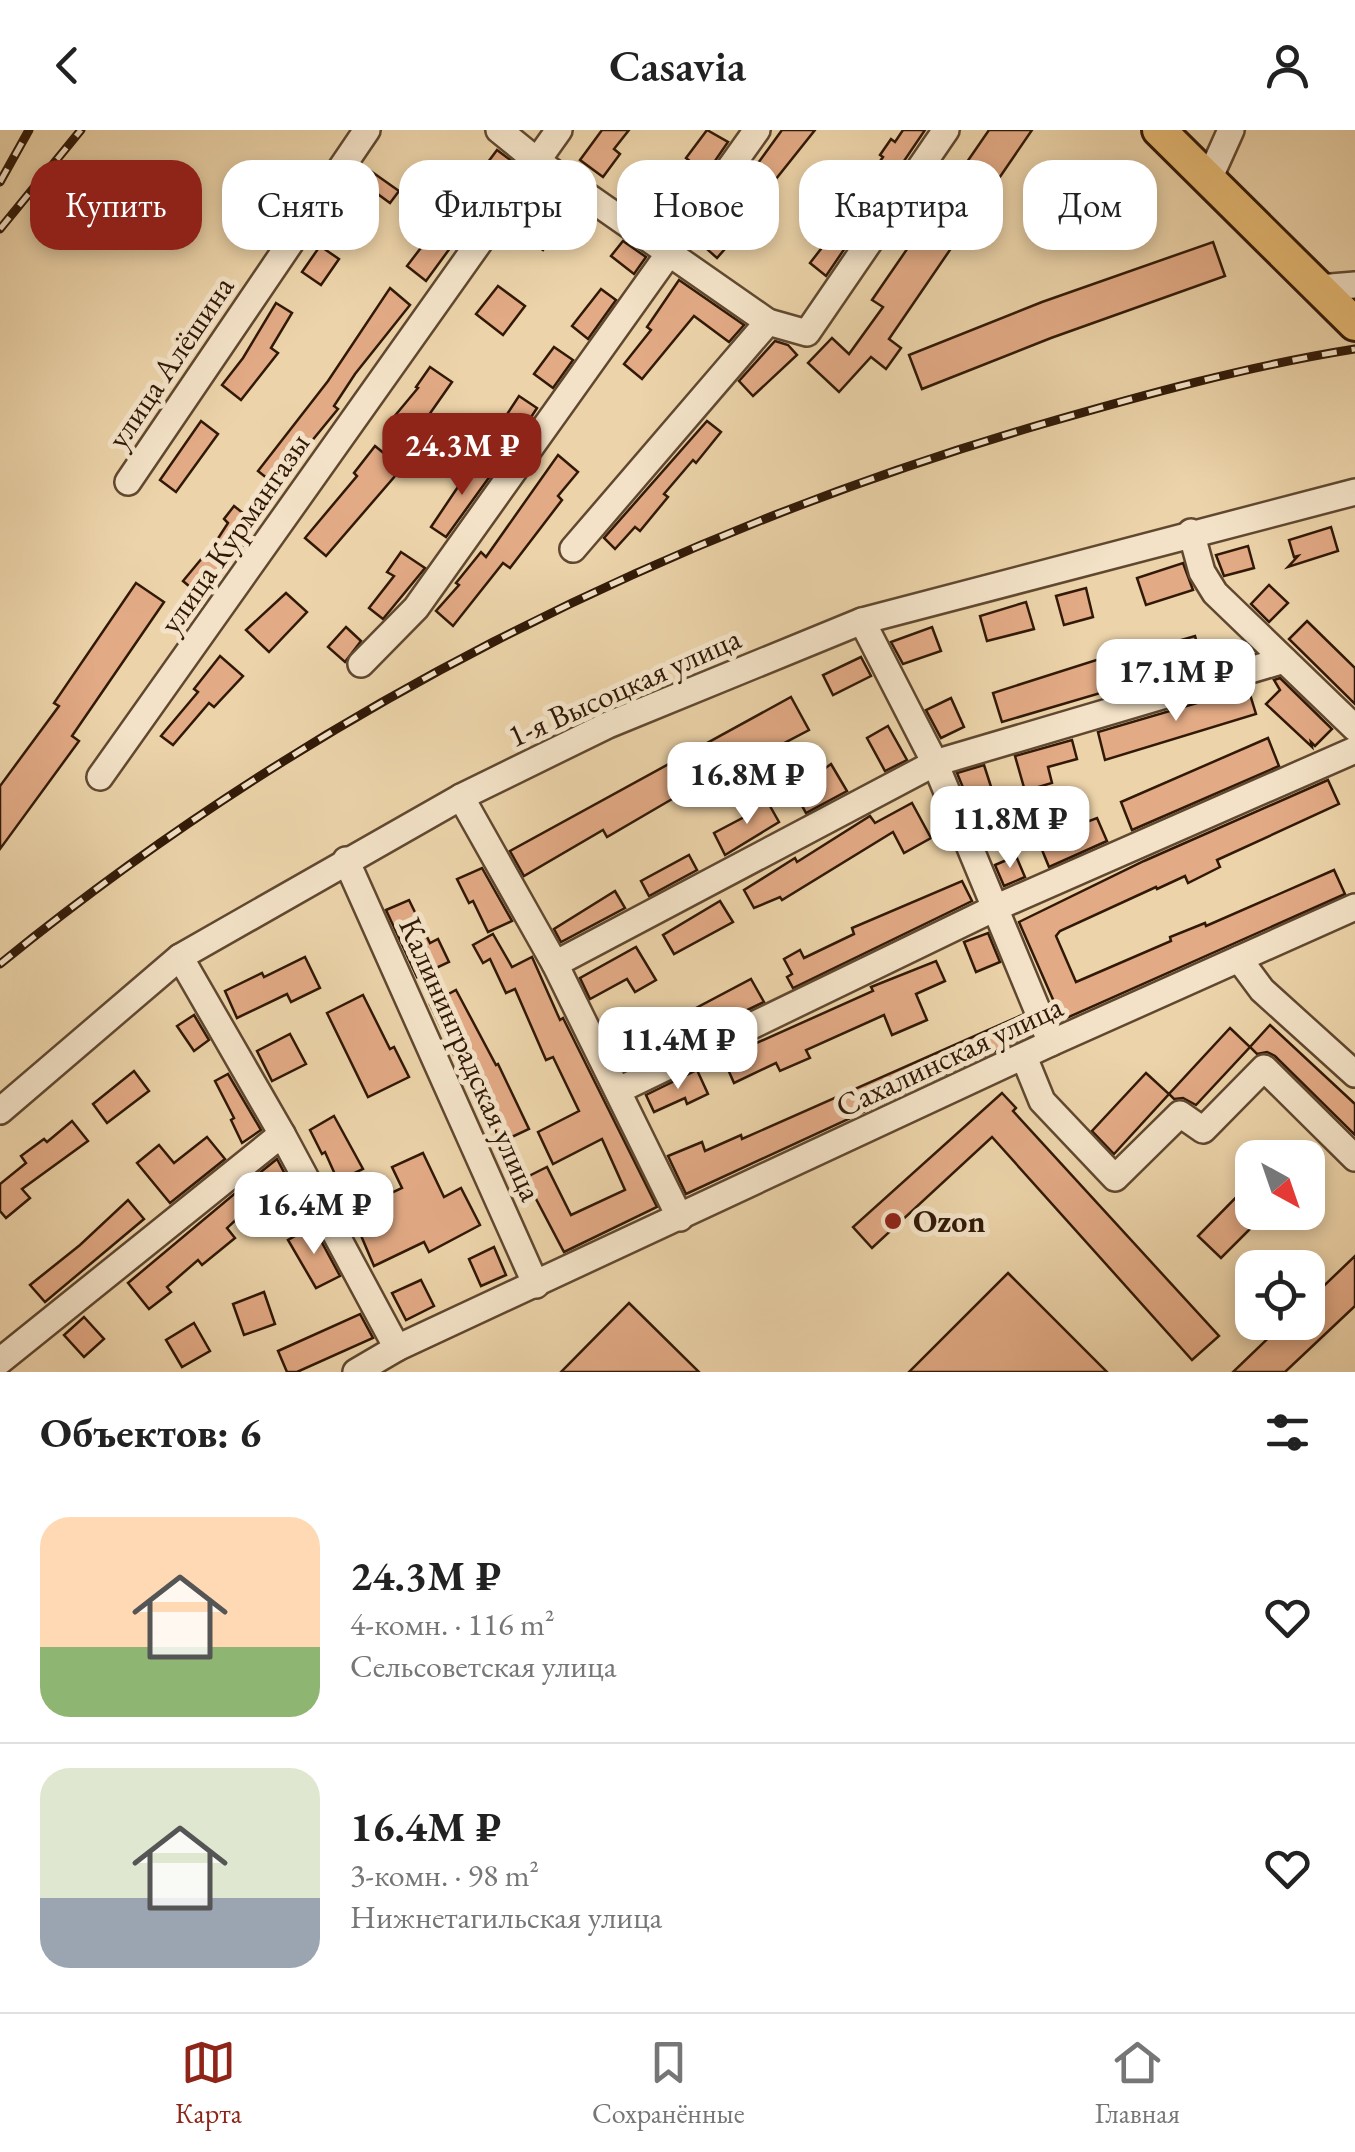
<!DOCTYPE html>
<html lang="ru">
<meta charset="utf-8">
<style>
body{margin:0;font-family:"EB Garamond",serif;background:#f6f6f6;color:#222;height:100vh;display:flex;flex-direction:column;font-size:38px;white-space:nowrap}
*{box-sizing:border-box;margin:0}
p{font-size:32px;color:#767676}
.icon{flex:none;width:55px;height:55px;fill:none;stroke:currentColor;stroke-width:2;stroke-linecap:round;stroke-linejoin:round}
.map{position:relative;height:1242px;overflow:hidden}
.drawer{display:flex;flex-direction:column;background:#fff;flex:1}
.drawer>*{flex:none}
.banner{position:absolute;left:30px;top:30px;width:1295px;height:90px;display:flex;gap:20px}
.needle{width:65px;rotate:140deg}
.tools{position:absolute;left:1235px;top:1010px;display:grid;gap:20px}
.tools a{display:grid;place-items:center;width:90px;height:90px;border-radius:20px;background:#fff;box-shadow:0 5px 15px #0003;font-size:50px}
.price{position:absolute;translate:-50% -85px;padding:0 22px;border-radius:20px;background:#fff;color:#222;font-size:32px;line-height:65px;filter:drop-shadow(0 2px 5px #0008)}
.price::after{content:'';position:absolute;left:50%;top:60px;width:30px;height:22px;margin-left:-15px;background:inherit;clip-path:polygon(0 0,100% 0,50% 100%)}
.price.selected{background:#8f2418;color:#fff}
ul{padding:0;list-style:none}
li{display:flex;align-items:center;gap:30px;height:250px;padding:0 40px}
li+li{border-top:2px solid #e0e0e0}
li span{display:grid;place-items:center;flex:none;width:280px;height:200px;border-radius:30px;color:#555}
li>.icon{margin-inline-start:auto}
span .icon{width:120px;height:120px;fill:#fffc;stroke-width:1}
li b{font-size:42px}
h2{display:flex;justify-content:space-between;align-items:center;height:120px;padding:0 40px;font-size:42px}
.chip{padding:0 35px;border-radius:30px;background:#fff;box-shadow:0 5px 15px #0003;font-size:35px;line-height:90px}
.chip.selected{background:#8f2418;color:#fff}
header{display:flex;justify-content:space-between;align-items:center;height:130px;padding:0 40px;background:#fff;font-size:45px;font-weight:600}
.tab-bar{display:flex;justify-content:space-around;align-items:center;height:140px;border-top:2px solid #e0e0e0;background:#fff;font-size:28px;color:#767676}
.tab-bar a{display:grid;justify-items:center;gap:5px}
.tab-bar .selected{color:#8f2418}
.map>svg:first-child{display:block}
.building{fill:#e2aa85;stroke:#311907;stroke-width:2.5}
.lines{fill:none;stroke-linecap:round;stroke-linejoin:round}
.minor-casing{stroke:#604830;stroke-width:30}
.major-casing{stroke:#311907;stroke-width:38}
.minor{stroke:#f3e2c7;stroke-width:25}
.major{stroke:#e6ba74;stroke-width:32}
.rail-casing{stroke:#311907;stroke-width:9}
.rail{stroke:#f3e2c7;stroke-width:5;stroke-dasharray:15;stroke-linecap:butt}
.poi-dot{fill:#8f2418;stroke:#f3e2c7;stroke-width:4}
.labels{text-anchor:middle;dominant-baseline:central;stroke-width:10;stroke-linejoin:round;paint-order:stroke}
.street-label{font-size:32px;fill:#311907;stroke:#f3e2c7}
.poi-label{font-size:32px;font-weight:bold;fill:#311907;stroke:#f3e2c7;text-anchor:start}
</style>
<header><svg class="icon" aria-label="back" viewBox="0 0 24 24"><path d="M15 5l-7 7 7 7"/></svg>Casavia<svg class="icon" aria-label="person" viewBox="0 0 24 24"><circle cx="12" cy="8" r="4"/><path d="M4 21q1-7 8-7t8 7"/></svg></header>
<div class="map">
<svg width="1355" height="1242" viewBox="0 0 1355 1242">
<rect width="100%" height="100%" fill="#ecd3a9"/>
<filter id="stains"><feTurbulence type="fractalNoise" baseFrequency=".002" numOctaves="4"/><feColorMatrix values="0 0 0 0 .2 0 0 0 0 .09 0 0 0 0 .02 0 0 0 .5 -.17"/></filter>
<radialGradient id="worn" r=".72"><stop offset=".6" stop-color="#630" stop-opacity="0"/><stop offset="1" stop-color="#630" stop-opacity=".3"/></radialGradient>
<g class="building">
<polygon points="602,0 629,0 614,19 620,24 603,47 580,30"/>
<polygon points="707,0 728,12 706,44 686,28"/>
<polygon points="782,0 815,0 752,79 735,65"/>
<polygon points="903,0 925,0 826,146 810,133 831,106 816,95 830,77 841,85 883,27 880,25 891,9 895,12"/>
<polygon points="989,0 1032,0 889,209 901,218 886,239 871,227 839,262 808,233 832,208 849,224 883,177 872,170"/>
<polygon points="497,20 513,32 481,71 467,60"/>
<polygon points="365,37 399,61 390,73 379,65 354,96 339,83 362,54 357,50"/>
<polygon points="548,73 566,86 543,120 523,106"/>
<polygon points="446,85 464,99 426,151 407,136"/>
<polygon points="713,96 731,112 717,128 699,112"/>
<polygon points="623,111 646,127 634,144 611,126"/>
<polygon points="1213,112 1225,146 1051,208 922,259 909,225 1042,172"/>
<polygon points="320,116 339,129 321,155 302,142"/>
<polygon points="679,150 744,195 729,212 694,186 642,249 624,234 651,200 647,197"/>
<polygon points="498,156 525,176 503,205 476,184"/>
<polygon points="390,158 410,175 355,244 334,276 338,279 288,340 290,342 278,357 258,341 328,251"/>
<polygon points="601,159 616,170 588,209 572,196"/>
<polygon points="276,173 292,183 271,218 278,223 241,270 222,255 243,228"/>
<polygon points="775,211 788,215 797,225 753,266 739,251"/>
<polygon points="554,217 573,230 553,258 534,244"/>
<polygon points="430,237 452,252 410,312 388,294 418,258 416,257"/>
<polygon points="519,266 537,278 520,304 502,292"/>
<polygon points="201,291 218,304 176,362 160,350"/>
<polygon points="707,291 721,302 696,333 693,330 664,364 668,367 640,401 635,397 615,419 604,408"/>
<polygon points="375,316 402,338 326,426 305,408 357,346 354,343"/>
<polygon points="558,325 578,342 558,366 562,370 510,438 503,433 453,496 436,481 459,455 456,453 481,422 486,427"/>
<polygon points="476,330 493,342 446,407 431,397"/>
<polygon points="234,376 253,391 241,406 247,411 202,467 183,451 217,410 228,393 224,389"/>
<polygon points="1331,397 1338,421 1288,437 1298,426 1294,427 1289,410"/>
<polygon points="1248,416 1254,438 1224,446 1216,425"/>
<polygon points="401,422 425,438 383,489 369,478 394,446 387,442"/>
<polygon points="1183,433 1193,460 1146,475 1137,448"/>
<polygon points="136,453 164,472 72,606 79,611 0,719 0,656 59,576 54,573"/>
<polygon points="1269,455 1288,473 1269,492 1251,474"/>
<polygon points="1086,458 1093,487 1064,495 1056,466"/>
<polygon points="286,463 307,482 269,522 246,500"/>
<polygon points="1026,472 1034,499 987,511 980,486"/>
<polygon points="1307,491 1355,538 1355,574 1289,509"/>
<polygon points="346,497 361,511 345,532 328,517"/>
<polygon points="932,497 941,521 903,534 891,512"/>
<polygon points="1195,506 1203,534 1168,544 1160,516"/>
<polygon points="1112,525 1121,557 1002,592 993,563"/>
<polygon points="220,526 243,546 214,577 209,573 173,615 161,606 198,562 194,559"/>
<polygon points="861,527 871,546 833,565 823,545"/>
<polygon points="1280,548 1332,599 1315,616 1311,612 1312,617 1266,574 1280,560 1274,550"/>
<polygon points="1248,558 1256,584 1105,630 1098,602"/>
<polygon points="791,567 809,600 680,668 679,665 607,707 603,700 524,746 510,721"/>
<polygon points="951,568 964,597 941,608 926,580"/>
<polygon points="888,596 907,630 885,641 867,608"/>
<polygon points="1268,608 1279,636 1132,700 1121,672"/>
<polygon points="1072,610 1077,629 1048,637 1052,653 1025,661 1015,626"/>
<polygon points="831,634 847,661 806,683 794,661"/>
<polygon points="984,635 995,669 971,677 957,643"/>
<polygon points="1328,650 1339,674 1217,730 1220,737 1188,753 1185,746 1157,759 1156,757 1060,801 1056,806 1076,852 1171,811 1170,807 1205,793 1206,796 1334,740 1345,764 1062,890 1019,792 1144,731"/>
<polygon points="766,669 779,692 725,725 714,703 750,684 748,679"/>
<polygon points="912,673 931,708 904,723 893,702 782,770 780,767 754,778 744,760 795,728 797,732 870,686 875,693"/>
<polygon points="1097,688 1107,711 1049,737 1038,710"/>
<polygon points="689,725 697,740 649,766 641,751"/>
<polygon points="1016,726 1025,747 1004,756 995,735"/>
<polygon points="482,738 512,791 488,802 473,771 469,773 457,749"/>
<polygon points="962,751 972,771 793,858 787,847 792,844 784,829 800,820 804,828 854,804 852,798"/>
<polygon points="615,761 625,778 561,812 554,799"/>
<polygon points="409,770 430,813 438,809 449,832 417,847 386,780"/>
<polygon points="720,771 733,792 674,824 663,805"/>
<polygon points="988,803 1000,832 976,842 964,812"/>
<polygon points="493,804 512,837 532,827 560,890 563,888 657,1077 564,1122 525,1048 547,1037 571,1085 625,1060 602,1009 553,1034 538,1002 579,981 553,927 546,930 515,859 506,863 490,829 483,833 473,815"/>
<polygon points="636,817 656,850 635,862 627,849 590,869 580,848"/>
<polygon points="305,827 320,858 291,872 287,864 237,888 225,861 262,843 264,847"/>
<polygon points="936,831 945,851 916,864 927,890 892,905 884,885 806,920 810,928 780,941 776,933 734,953 723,928 873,861 871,857"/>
<polygon points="751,849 764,872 737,885 735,881 626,938 612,914 675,884 677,888"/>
<polygon points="456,860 496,935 498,934 529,999 501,1012 484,976 480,978 461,940 430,874"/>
<polygon points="363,865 390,919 394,917 409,947 368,967 327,883"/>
<polygon points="194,885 209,910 194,921 177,896"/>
<polygon points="1022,885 1030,905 686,1064 668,1026 702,1012 705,1021 741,1005 742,1009"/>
<polygon points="1270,895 1355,974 1355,1005 1275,926 1267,922 1257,924 1250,917"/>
<polygon points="1230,898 1250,917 1196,975 1183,968 1174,969 1169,964"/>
<polygon points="290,904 306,934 272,951 257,921"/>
<polygon points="697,940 708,964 687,974 685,968 654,982 646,965"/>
<polygon points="134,941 149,961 107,993 93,974"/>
<polygon points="1146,943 1169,964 1114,1024 1092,1001"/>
<polygon points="228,944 261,1000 242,1013 231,990 234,988 215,951"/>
<polygon points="1002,963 1016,978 1013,981 1219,1206 1192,1230 992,1007 872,1118 853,1097"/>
<polygon points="334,986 363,1039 338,1051 325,1022 322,1024 310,1000"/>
<polygon points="72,991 88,1011 22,1059 30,1068 6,1088 0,1081 0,1054 26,1033 21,1026 44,1009 47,1012"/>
<polygon points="207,1007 225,1029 170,1073 137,1033 159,1015 174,1033"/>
<polygon points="423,1023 444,1067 461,1058 480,1095 429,1122 424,1112 374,1136 351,1082 402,1058 392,1037"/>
<polygon points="277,1029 287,1048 266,1064 257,1045"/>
<polygon points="1252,1051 1252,1082 1267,1082 1221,1128 1198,1106"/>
<polygon points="245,1055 257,1070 227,1098 235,1108 202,1135 198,1130 167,1157 171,1162 149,1179 128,1153"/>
<polygon points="128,1070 144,1089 45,1172 30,1155 80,1115"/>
<polygon points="313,1096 340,1146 316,1158 288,1110"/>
<polygon points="494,1117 506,1145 481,1156 469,1129"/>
<polygon points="1355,1126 1355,1176 1285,1242 1233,1242 1285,1192 1308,1192 1308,1171"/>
<polygon points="1008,1143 1107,1242 909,1242"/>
<polygon points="421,1150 434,1176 406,1190 392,1163"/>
<polygon points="264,1162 275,1194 244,1205 233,1174"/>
<polygon points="629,1173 699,1242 561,1242"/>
<polygon points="360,1184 373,1208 297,1242 287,1242 278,1221"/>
<polygon points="84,1187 104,1209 84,1227 64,1205"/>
<polygon points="194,1193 210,1221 182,1237 166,1210"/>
</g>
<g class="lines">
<defs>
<g id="minor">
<polyline points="499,0 537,31 768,192"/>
<polyline points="1209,49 1231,0"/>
<polyline points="1319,158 1355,155"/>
<polyline points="128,352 367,0"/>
<polyline points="1191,402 1202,442 1215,463 1355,598"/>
<polyline points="573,419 768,192 807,203 946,0"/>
<polyline points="862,491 935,633 1051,913"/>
<polyline points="361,534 416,478 757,0"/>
<polyline points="100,647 559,0"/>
<polyline points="461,667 555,834 680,1088"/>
<polyline points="346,730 536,1155"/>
<polyline points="180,827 282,1004 397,1218"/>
<polyline points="1239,829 1262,860 1355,944"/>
<polyline points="555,834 935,633 1284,530"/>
<polyline points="1024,927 1042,971 1115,1048 1180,984 1203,1000 1264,938 1355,1028"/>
<polyline points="619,960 995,778 1355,620"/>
<polyline points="0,981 180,827 461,667 608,595 862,491 1355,362"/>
<polyline points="0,1231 282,1004"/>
<polyline points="356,1242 397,1218 1051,913 1355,777"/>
</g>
<polyline id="major" points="1159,0 1355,194"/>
</defs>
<use href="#minor" class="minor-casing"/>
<use href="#major" class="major-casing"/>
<use href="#minor" class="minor"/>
<use href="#major" class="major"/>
<defs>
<g id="rail">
<polyline points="0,52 29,0"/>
<polyline points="0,99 81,0"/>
<path d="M0 834C307 584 660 406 1039 295 1143 265 1248 236 1355 219"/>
</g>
</defs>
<use href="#rail" class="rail-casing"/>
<use href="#rail" class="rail"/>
</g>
<circle class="poi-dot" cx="893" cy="1091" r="10"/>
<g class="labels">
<g class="street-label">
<text transform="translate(170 232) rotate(-56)">улица Алёшина</text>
<text transform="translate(234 403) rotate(-55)">улица Курмангазы</text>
<text transform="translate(624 557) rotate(-24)">1-я Высоцкая улица</text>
<text transform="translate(949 926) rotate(-25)">Сахалинская улица</text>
<text transform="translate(471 929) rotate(66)">Калининградская улица</text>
</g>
<g class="poi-label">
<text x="913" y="1091">Ozon</text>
</g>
</g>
<rect width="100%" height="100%" filter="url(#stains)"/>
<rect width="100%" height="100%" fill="url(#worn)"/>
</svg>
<div class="tools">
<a><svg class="needle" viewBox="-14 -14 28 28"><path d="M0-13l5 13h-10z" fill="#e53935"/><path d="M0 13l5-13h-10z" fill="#767676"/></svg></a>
<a><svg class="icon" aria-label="locate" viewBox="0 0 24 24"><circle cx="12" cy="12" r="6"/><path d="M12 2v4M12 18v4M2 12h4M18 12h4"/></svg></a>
</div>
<b class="price selected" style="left:462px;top:368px">24.3M ₽</b>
<b class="price" style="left:1176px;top:594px">17.1M ₽</b>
<b class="price" style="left:747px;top:697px">16.8M ₽</b>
<b class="price" style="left:1010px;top:741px">11.8M ₽</b>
<b class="price" style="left:678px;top:962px">11.4M ₽</b>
<b class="price" style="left:314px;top:1127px">16.4M ₽</b>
<div class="banner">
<a class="chip selected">Купить</a>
<a class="chip">Снять</a>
<a class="chip">Фильтры</a>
<a class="chip">Новое</a>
<a class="chip">Квартира</a>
<a class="chip">Дом</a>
</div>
</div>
<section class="drawer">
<h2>Объектов: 6<svg class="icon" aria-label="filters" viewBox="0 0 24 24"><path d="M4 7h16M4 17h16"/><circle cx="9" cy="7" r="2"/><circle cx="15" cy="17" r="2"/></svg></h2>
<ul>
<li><span style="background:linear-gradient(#ffd9b3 65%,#8fb573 0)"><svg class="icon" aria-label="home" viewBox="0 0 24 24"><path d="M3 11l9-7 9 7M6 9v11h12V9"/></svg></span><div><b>24.3M ₽</b><p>4-комн. · 116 m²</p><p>Сельсоветская улица</p></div><svg class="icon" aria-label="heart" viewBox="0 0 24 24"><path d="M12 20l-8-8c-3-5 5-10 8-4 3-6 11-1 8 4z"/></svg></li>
<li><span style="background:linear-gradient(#dfe7d0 65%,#9aa5b1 0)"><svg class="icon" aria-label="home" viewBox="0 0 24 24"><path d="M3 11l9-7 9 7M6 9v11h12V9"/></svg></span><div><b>16.4M ₽</b><p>3-комн. · 98 m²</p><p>Нижнетагильская улица</p></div><svg class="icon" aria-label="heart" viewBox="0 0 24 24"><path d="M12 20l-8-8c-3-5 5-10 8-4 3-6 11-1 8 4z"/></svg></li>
</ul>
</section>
<nav class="tab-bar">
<a class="selected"><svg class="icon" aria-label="map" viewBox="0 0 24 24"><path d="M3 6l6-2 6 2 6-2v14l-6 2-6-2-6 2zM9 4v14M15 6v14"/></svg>Карта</a>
<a><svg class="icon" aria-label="saved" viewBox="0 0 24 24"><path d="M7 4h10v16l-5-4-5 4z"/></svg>Сохранённые</a>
<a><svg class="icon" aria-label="home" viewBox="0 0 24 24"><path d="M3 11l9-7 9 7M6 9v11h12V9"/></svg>Главная</a>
</nav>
